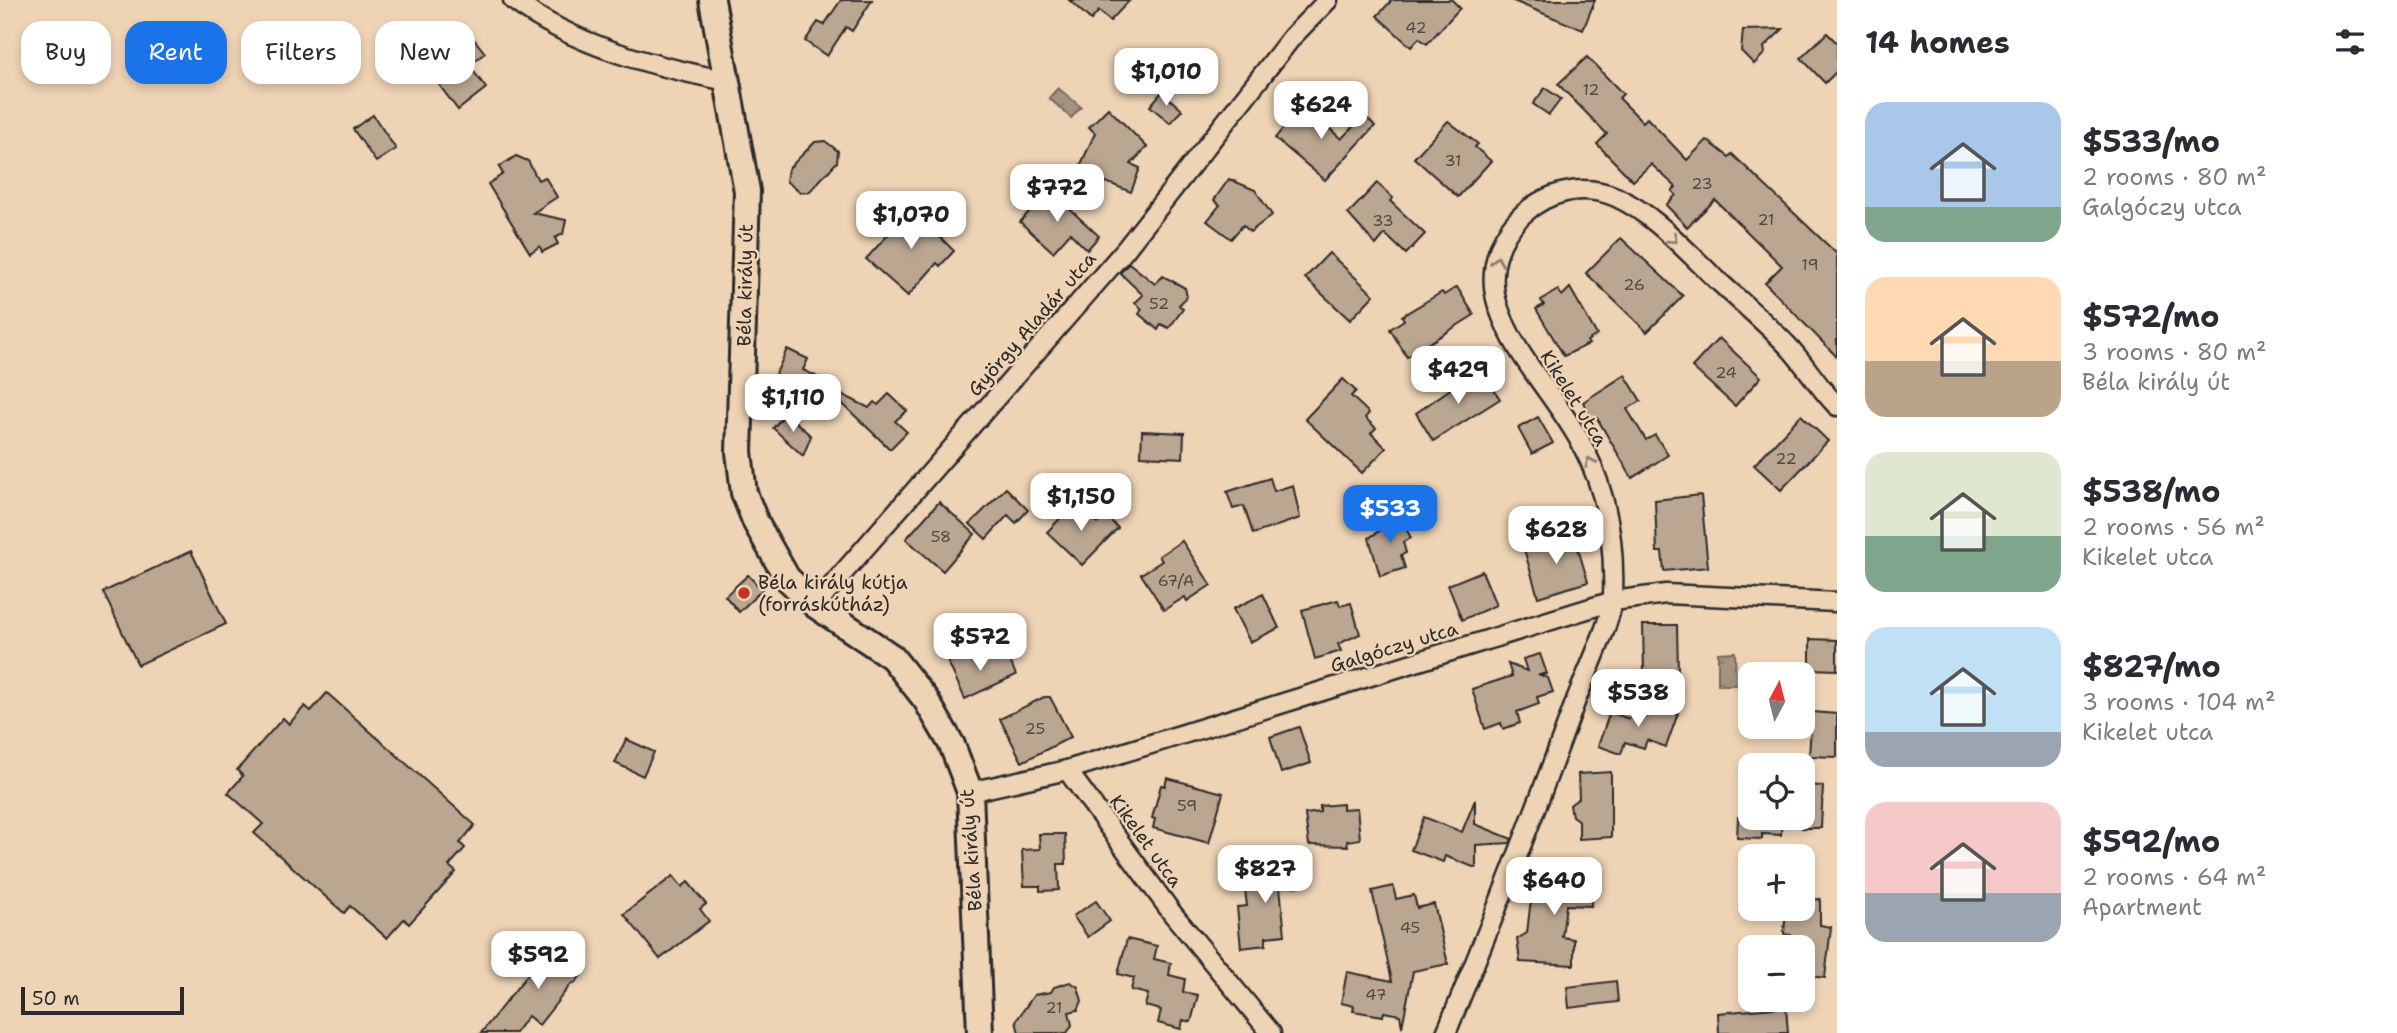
<!DOCTYPE html>
<meta charset="utf-8">
<style>
body{margin:0;font-family:"Shantell Sans",sans-serif;background:#f2f2f3;color:#2b2b33;height:100vh;display:flex;flex-direction:column;font-size:26px;white-space:nowrap}
*{box-sizing:border-box;margin:0}
p{font-size:23px;color:#7c7c81}
.icon{flex:none;width:38px;height:38px;fill:none;stroke:currentColor;stroke-width:2;stroke-linecap:round;stroke-linejoin:round}
.map{position:relative;flex:1;overflow:hidden}
.panel{display:flex;flex-direction:column;background:#fff;width:560px}
.panel>*{flex:none}
.guide{position:absolute;left:21px;top:21px;width:665px;height:63px;display:flex;gap:14px}
.needle{width:46px;rotate:7deg}
.tools{position:absolute;left:1738px;top:662px;display:grid;gap:14px}
.tools a{display:grid;place-items:center;width:77px;height:77px;border-radius:14px;background:#fff;box-shadow:0 4px 10px #0003;font-size:35px}
.scale{position:absolute;left:21px;bottom:18px;width:163px;box-sizing:border-box;padding-left:7px;border:4px solid #2b2b2b;border-top:0;font-size:19px;line-height:24px;white-space:nowrap;color:#2b2b2b;-webkit-text-stroke:5px #eed3b5;paint-order:stroke}
.price{position:absolute;translate:-50% -60px;padding:0 16px;border-radius:14px;background:#fff;color:#222;font-size:23px;line-height:46px;filter:drop-shadow(0 2px 4px #0008)}
.price::after{content:'';position:absolute;left:50%;top:42px;width:21px;height:16px;margin-left:-10px;background:inherit;clip-path:polygon(0 0,100% 0,50% 100%)}
.price.selected{background:#1a73e8;color:#fff}
ul{padding:0;list-style:none}
li{display:flex;align-items:center;gap:21px;height:175px;padding:0 28px}
li span{display:grid;place-items:center;flex:none;width:196px;height:140px;border-radius:21px;color:#555}
li>.icon{margin-inline-start:auto}
span .icon{width:84px;height:84px;fill:#fffc;stroke-width:1}
li b{font-size:30px}
h2{display:flex;justify-content:space-between;align-items:center;height:84px;padding:0 28px;font-size:30px}
.tag{padding:0 24px;border-radius:21px;background:#fff;box-shadow:0 4px 10px #0003;font-size:24px;line-height:63px}
.tag.selected{background:#1a73e8;color:#fff}
main{display:flex;flex:1;min-height:0}
.map>svg:first-child{display:block}
.water{fill:url(#water-ripples);stroke:#74695f;stroke-width:2}
.building{fill:#bba691;stroke:#2b2b2b;stroke-width:2}
.lines{fill:none;stroke-linecap:round;stroke-linejoin:round}
.street-casing{stroke:#2b2b2b;stroke-width:23}
.secondary-casing{stroke:#2b2b2b;stroke-width:30}
.street{stroke:#eed3b5;stroke-width:18}
.secondary{stroke:#eed3b5;stroke-width:24}
.oneway{stroke:#8c7f70}
.poi-dot{fill:#c8321e;stroke:#eed3b5;stroke-width:2.5}
.labels{text-anchor:middle;dominant-baseline:central;stroke-width:5;stroke-linejoin:round;paint-order:stroke}
.number-label{font-size:16px;fill:#4f4a44}
.street-label{font-size:19px;fill:#2b2b2b;stroke:#eed3b5}
.poi-label{font-size:19px;fill:#2b2b2b;stroke:#eed3b5;text-anchor:start}
</style>
<main>
<div class="map">
<svg width="1837" height="1033" viewBox="0 0 1837 1033">
<defs>
<pattern id="water-ripples" width="26" height="14" patternUnits="userSpaceOnUse" patternTransform="scale(1.75)"><rect width="26" height="14" fill="#a49381"/><path d="M2 4q2-2 4 0t4 0M15 11q2-2 4 0t4 0" fill="none" stroke="#86786a"/></pattern>
</defs>
<rect width="100%" height="100%" fill="#eed3b5"/>
<filter id="ink" filterUnits="userSpaceOnUse"><feTurbulence type="fractalNoise" baseFrequency=".0143" numOctaves="2"/><feDisplacementMap in="SourceGraphic" scale="14" xChannelSelector="R" yChannelSelector="G"/><feConvolveMatrix kernelMatrix="1 2 1 2 8 2 1 2 1" color-interpolation-filters="sRGB"/></filter>
<g filter="url(#ink)">
<g class="water">
<polygon points="1058,88 1081,107 1071,118 1049,98"/>
<polygon points="1735,652 1736,685 1718,685 1718,653"/>
</g>
<g class="building">
<polygon points="841,0 872,0 852,31 846,27 827,56 805,41 818,22 824,25"/>
<polygon points="1069,0 1130,0 1110,21 1099,11 1091,20"/>
<polygon points="1392,0 1452,0 1460,8 1427,44 1419,38 1411,47 1377,16"/>
<polygon points="1511,0 1595,0 1583,30"/>
<polygon points="463,25 485,53 469,65 486,88 458,110 419,58"/>
<polygon points="1783,29 1764,47 1765,53 1754,64 1741,51 1743,30"/>
<polygon points="1827,33 1837,43 1837,71 1825,83 1801,58"/>
<polygon points="1587,57 1623,94 1619,98 1643,122 1647,118 1687,160 1707,140 1729,157 1732,154 1837,254 1837,357 1765,283 1782,266 1715,200 1687,227 1666,205 1676,195 1672,191 1676,187 1651,164 1633,181 1597,144 1607,134 1558,84"/>
<polygon points="1545,88 1561,99 1549,115 1533,104"/>
<polygon points="1162,92 1182,110 1170,123 1150,106"/>
<polygon points="1303,104 1341,139 1364,115 1375,126 1325,180 1275,138"/>
<polygon points="1108,108 1147,147 1131,164 1140,168 1131,192 1078,171 1095,133 1089,127"/>
<polygon points="373,115 396,149 376,162 353,129"/>
<polygon points="1448,121 1478,144 1475,147 1491,161 1458,197 1414,158"/>
<polygon points="825,141 838,151 837,162 809,192 800,192 786,181 788,169 815,142"/>
<polygon points="516,156 528,161 538,180 545,177 557,197 533,213 566,220 563,234 555,238 558,244 542,252 540,246 530,253 488,184 503,174 499,167"/>
<polygon points="1229,179 1255,190 1272,215 1250,232 1243,225 1231,239 1207,221 1220,205 1214,200"/>
<polygon points="1377,183 1393,198 1390,201 1425,234 1406,254 1385,234 1376,245 1348,214"/>
<polygon points="1049,190 1099,236 1087,250 1070,233 1053,252 1020,222"/>
<polygon points="914,206 944,232 940,237 954,251 940,266 937,263 908,296 866,259"/>
<polygon points="1621,238 1683,296 1647,332 1586,273"/>
<polygon points="1329,253 1374,295 1350,320 1305,278"/>
<polygon points="1129,263 1155,284 1163,276 1185,288 1187,297 1179,305 1183,309 1169,328 1161,324 1158,330 1139,314 1142,309 1135,303 1143,295 1120,273"/>
<polygon points="1457,287 1474,315 1407,357 1390,329 1404,320 1402,316 1442,292 1444,295"/>
<polygon points="1570,288 1597,335 1587,341 1589,344 1564,356 1536,309 1544,305 1541,300 1558,290 1562,296"/>
<polygon points="1719,338 1761,377 1735,406 1692,367"/>
<polygon points="787,349 808,359 803,370 832,384 822,410 783,398 774,390 774,378"/>
<polygon points="1483,372 1500,399 1433,441 1416,413 1469,376 1471,380"/>
<polygon points="1625,375 1641,401 1627,409 1646,440 1655,435 1668,455 1632,478 1597,418 1593,420 1583,402"/>
<polygon points="1343,379 1356,391 1351,396 1369,413 1365,418 1376,428 1371,433 1386,448 1362,473 1305,419"/>
<polygon points="835,391 869,408 874,402 878,405 889,394 907,411 895,421 907,432 890,449 832,394"/>
<polygon points="786,413 811,436 803,456 773,428"/>
<polygon points="1801,415 1828,441 1781,490 1754,465"/>
<polygon points="1538,417 1553,443 1532,454 1518,428"/>
<polygon points="1142,431 1184,433 1183,458 1141,456"/>
<polygon points="1270,478 1274,491 1293,485 1300,518 1253,534 1244,506 1233,509 1227,492"/>
<polygon points="1006,488 1028,510 1016,523 1008,515 986,539 970,524"/>
<polygon points="1701,495 1708,567 1664,571 1662,552 1657,552 1655,500"/>
<polygon points="939,502 975,534 943,571 906,539"/>
<polygon points="1076,502 1098,523 1105,515 1118,528 1082,565 1047,532"/>
<polygon points="1399,515 1411,538 1403,542 1406,553 1401,555 1405,568 1380,576 1369,538 1379,531 1377,523"/>
<polygon points="1574,535 1588,582 1538,597 1524,549"/>
<polygon points="1182,541 1211,585 1187,601 1185,597 1164,610 1141,574 1162,561 1159,556"/>
<polygon points="191,551 226,624 138,665 103,592"/>
<polygon points="1482,571 1496,605 1462,620 1448,585"/>
<polygon points="748,575 762,590 739,612 725,596"/>
<polygon points="1263,594 1279,628 1250,642 1233,609"/>
<polygon points="1338,600 1340,606 1351,603 1360,634 1338,644 1341,651 1315,659 1302,610"/>
<polygon points="1643,625 1677,625 1678,672 1644,673"/>
<polygon points="1810,639 1837,640 1837,670 1810,669"/>
<polygon points="991,652 996,662 1008,656 1016,675 965,699 948,662 968,653 971,661"/>
<polygon points="1540,654 1547,674 1538,674 1548,678 1553,692 1537,697 1539,704 1517,712 1520,723 1503,729 1501,723 1485,729 1472,689 1512,676 1508,664 1527,671 1523,659"/>
<polygon points="327,693 475,825 460,843 465,848 449,866 456,872 409,924 404,919 387,938 350,906 344,913 254,833 263,824 228,793 243,776 237,770 283,718 289,724 305,706 311,711"/>
<polygon points="1044,697 1050,697 1071,737 1022,762 1000,719"/>
<polygon points="1656,705 1678,713 1666,747 1647,740 1644,748 1625,742 1621,754 1598,746 1610,712 1629,719 1633,707 1653,713"/>
<polygon points="1812,712 1837,714 1837,757 1809,756"/>
<polygon points="1299,727 1311,763 1281,773 1270,737"/>
<polygon points="626,739 654,752 643,776 615,763"/>
<polygon points="1611,772 1611,837 1579,839 1579,821 1572,816 1570,805 1579,798 1578,774"/>
<polygon points="1167,778 1223,793 1209,843 1153,828 1155,819 1152,818 1161,785 1165,786"/>
<polygon points="1802,785 1823,786 1821,828 1802,828"/>
<polygon points="1475,800 1475,824 1512,839 1510,843 1476,845 1476,868 1445,856 1443,862 1411,850 1424,817 1462,832"/>
<polygon points="1343,804 1343,809 1357,808 1360,839 1347,841 1348,846 1309,845 1305,814 1320,812 1320,806"/>
<polygon points="1738,817 1782,817 1781,835 1762,834 1762,839 1737,838"/>
<polygon points="1039,834 1065,834 1066,864 1058,864 1059,890 1040,891 1040,886 1024,886 1022,850 1040,849"/>
<polygon points="1295,864 1298,886 1280,887 1285,935 1266,937 1266,945 1241,948 1237,907 1247,906 1245,890 1251,890 1249,869"/>
<polygon points="1544,870 1593,871 1591,906 1566,905 1562,937 1574,939 1574,965 1520,962 1517,939 1527,933 1530,907"/>
<polygon points="673,876 682,887 688,882 706,904 700,909 709,921 660,959 624,914"/>
<polygon points="1393,886 1396,899 1414,895 1417,908 1434,904 1448,964 1413,971 1402,1027 1400,1015 1384,1012 1383,1016 1353,1011 1354,1006 1341,1003 1347,972 1392,981 1372,891"/>
<polygon points="1820,899 1820,925 1831,927 1825,978 1802,975 1802,947 1790,947 1791,935 1784,934 1786,908 1802,908 1802,900"/>
<polygon points="1096,901 1110,921 1088,937 1073,916"/>
<polygon points="1127,939 1157,946 1154,959 1171,963 1169,975 1185,979 1183,992 1198,995 1191,1022 1183,1020 1181,1029 1158,1023 1161,1010 1145,1006 1148,994 1131,990 1134,978 1118,974"/>
<polygon points="555,940 586,969 574,984 572,983 539,1025 528,1016 515,1033 481,1033"/>
<polygon points="1616,981 1618,1002 1569,1008 1567,987"/>
<polygon points="1070,982 1078,987 1082,1001 1078,1010 1069,1012 1072,1025 1067,1033 1019,1033 1016,1021 1034,995 1051,992 1054,987"/>
<polygon points="1786,1007 1788,1033 1719,1033 1718,1013"/>
</g>
<g class="lines">
<defs>
<g id="street">
<path d="M513 0C574 46 653 66 727 81"/>
<polyline points="815,605 1125,250 1292,37 1328,0"/>
<polyline points="1067,770 1172,913 1271,1033"/>
<polyline points="970,792 1067,770 1613,601 1666,594 1837,602"/>
<path d="M1446 1033C1492 923 1535 812 1576 700 1586 674 1612 620 1613 596 1615 544 1607 491 1582 445 1557 397 1515 358 1498 306 1475 236 1548 168 1616 197 1654 214 1686 251 1716 279 1740 301 1765 322 1788 346 1806 365 1818 387 1837 406"/>
</g>
<polyline id="secondary" points="712,0 747,191 739,452 744,493 756,523 787,578 815,605 892,657 926,700 952,745 970,792 980,1033"/>
</defs>
<use href="#street" class="street-casing"/>
<use href="#secondary" class="secondary-casing"/>
<use href="#street" class="street"/>
<use href="#secondary" class="secondary"/>
</g>
<defs><path id="oneway-chevron" d="M-2-3.5L2.5 0L-2 3.5" fill="none" stroke-width="1.6" stroke-linecap="round" stroke-linejoin="round" transform="scale(1.75)"/></defs>
<g class="oneway">
<use href="#oneway-chevron" transform="translate(1673 239) rotate(42)"/>
<use href="#oneway-chevron" transform="translate(1497 261) rotate(-80)"/>
<use href="#oneway-chevron" transform="translate(1590 462) rotate(-114)"/>
</g>
</g>
<circle class="poi-dot" cx="744" cy="593" r="7"/>
<g class="labels">
<g class="number-label">
<text x="1416" y="27">42</text>
<text x="1591" y="89">12</text>
<text x="1453" y="160">31</text>
<text x="1702" y="183">23</text>
<text x="1766" y="219">21</text>
<text x="1383" y="220">33</text>
<text x="1810" y="264">19</text>
<text x="1634" y="284">26</text>
<text x="1159" y="303">52</text>
<text x="1726" y="372">24</text>
<text x="1786" y="458">22</text>
<text x="941" y="536">58</text>
<text x="1176" y="580">67/A</text>
<text x="1035" y="728">25</text>
<text x="1187" y="805">59</text>
<text x="1410" y="927">45</text>
<text x="1376" y="994">47</text>
<text x="1054" y="1007">21</text>
</g>
<g class="street-label">
<text transform="translate(745 285) rotate(-89)">Béla király út</text>
<text transform="translate(1032 324) rotate(-49)">György Aladár utca</text>
<text transform="translate(1574 398) rotate(58)">Kikelet utca</text>
<text transform="translate(1394 647) rotate(-17)">Galgóczy utca</text>
<text transform="translate(1146 841) rotate(54)">Kikelet utca</text>
<text transform="translate(971 850) rotate(-94)">Béla király út</text>
</g>
<g class="poi-label">
<text x="758" y="582">Béla király kútja<tspan x="758" dy="22">(forráskútház)</tspan></text>
</g>
</g>
</svg>
<div class="tools">
<a><svg class="needle" viewBox="-14 -14 28 28"><path d="M0-13l5 13h-10z" fill="#e53935"/><path d="M0 13l5-13h-10z" fill="#7c7c81"/></svg></a>
<a><svg class="icon" aria-label="locate" viewBox="0 0 24 24"><circle cx="12" cy="12" r="6"/><path d="M12 2v4M12 18v4M2 12h4M18 12h4"/></svg></a>
<a>+</a>
<a>−</a>
</div>
<div class="scale">50 m</div>
<b class="price" style="left:1166px;top:108px">$1,010</b>
<b class="price" style="left:1321px;top:141px">$624</b>
<b class="price" style="left:1057px;top:224px">$772</b>
<b class="price" style="left:911px;top:251px">$1,070</b>
<b class="price" style="left:1458px;top:406px">$429</b>
<b class="price" style="left:793px;top:434px">$1,110</b>
<b class="price" style="left:1081px;top:533px">$1,150</b>
<b class="price selected" style="left:1390px;top:545px">$533</b>
<b class="price" style="left:1556px;top:566px">$628</b>
<b class="price" style="left:980px;top:673px">$572</b>
<b class="price" style="left:1638px;top:729px">$538</b>
<b class="price" style="left:1265px;top:905px">$827</b>
<b class="price" style="left:1554px;top:917px">$640</b>
<b class="price" style="left:538px;top:991px">$592</b>
<div class="guide">
<a class="tag">Buy</a>
<a class="tag selected">Rent</a>
<a class="tag">Filters</a>
<a class="tag">New</a>
</div>
</div>
<section class="panel">
<h2>14 homes<svg class="icon" aria-label="filters" viewBox="0 0 24 24"><path d="M4 7h16M4 17h16"/><circle cx="9" cy="7" r="2"/><circle cx="15" cy="17" r="2"/></svg></h2>
<ul>
<li><span style="background:linear-gradient(#a9c7e8 75%,#7fa58c 0)"><svg class="icon" aria-label="home" viewBox="0 0 24 24"><path d="M3 11l9-7 9 7M6 9v11h12V9"/></svg></span><div><b>$533/mo</b><p>2 rooms · 80 m²</p><p>Galgóczy utca</p></div></li>
<li><span style="background:linear-gradient(#ffd9b3 60%,#b9a48a 0)"><svg class="icon" aria-label="home" viewBox="0 0 24 24"><path d="M3 11l9-7 9 7M6 9v11h12V9"/></svg></span><div><b>$572/mo</b><p>3 rooms · 80 m²</p><p>Béla király út</p></div></li>
<li><span style="background:linear-gradient(#dfe7d0 60%,#7fa58c 0)"><svg class="icon" aria-label="home" viewBox="0 0 24 24"><path d="M3 11l9-7 9 7M6 9v11h12V9"/></svg></span><div><b>$538/mo</b><p>2 rooms · 56 m²</p><p>Kikelet utca</p></div></li>
<li><span style="background:linear-gradient(#bfe0f5 75%,#9aa5b1 0)"><svg class="icon" aria-label="home" viewBox="0 0 24 24"><path d="M3 11l9-7 9 7M6 9v11h12V9"/></svg></span><div><b>$827/mo</b><p>3 rooms · 104 m²</p><p>Kikelet utca</p></div></li>
<li><span style="background:linear-gradient(#f6c9c9 65%,#9aa5b1 0)"><svg class="icon" aria-label="home" viewBox="0 0 24 24"><path d="M3 11l9-7 9 7M6 9v11h12V9"/></svg></span><div><b>$592/mo</b><p>2 rooms · 64 m²</p><p>Apartment</p></div></li>
</ul>
</section>
</main>
